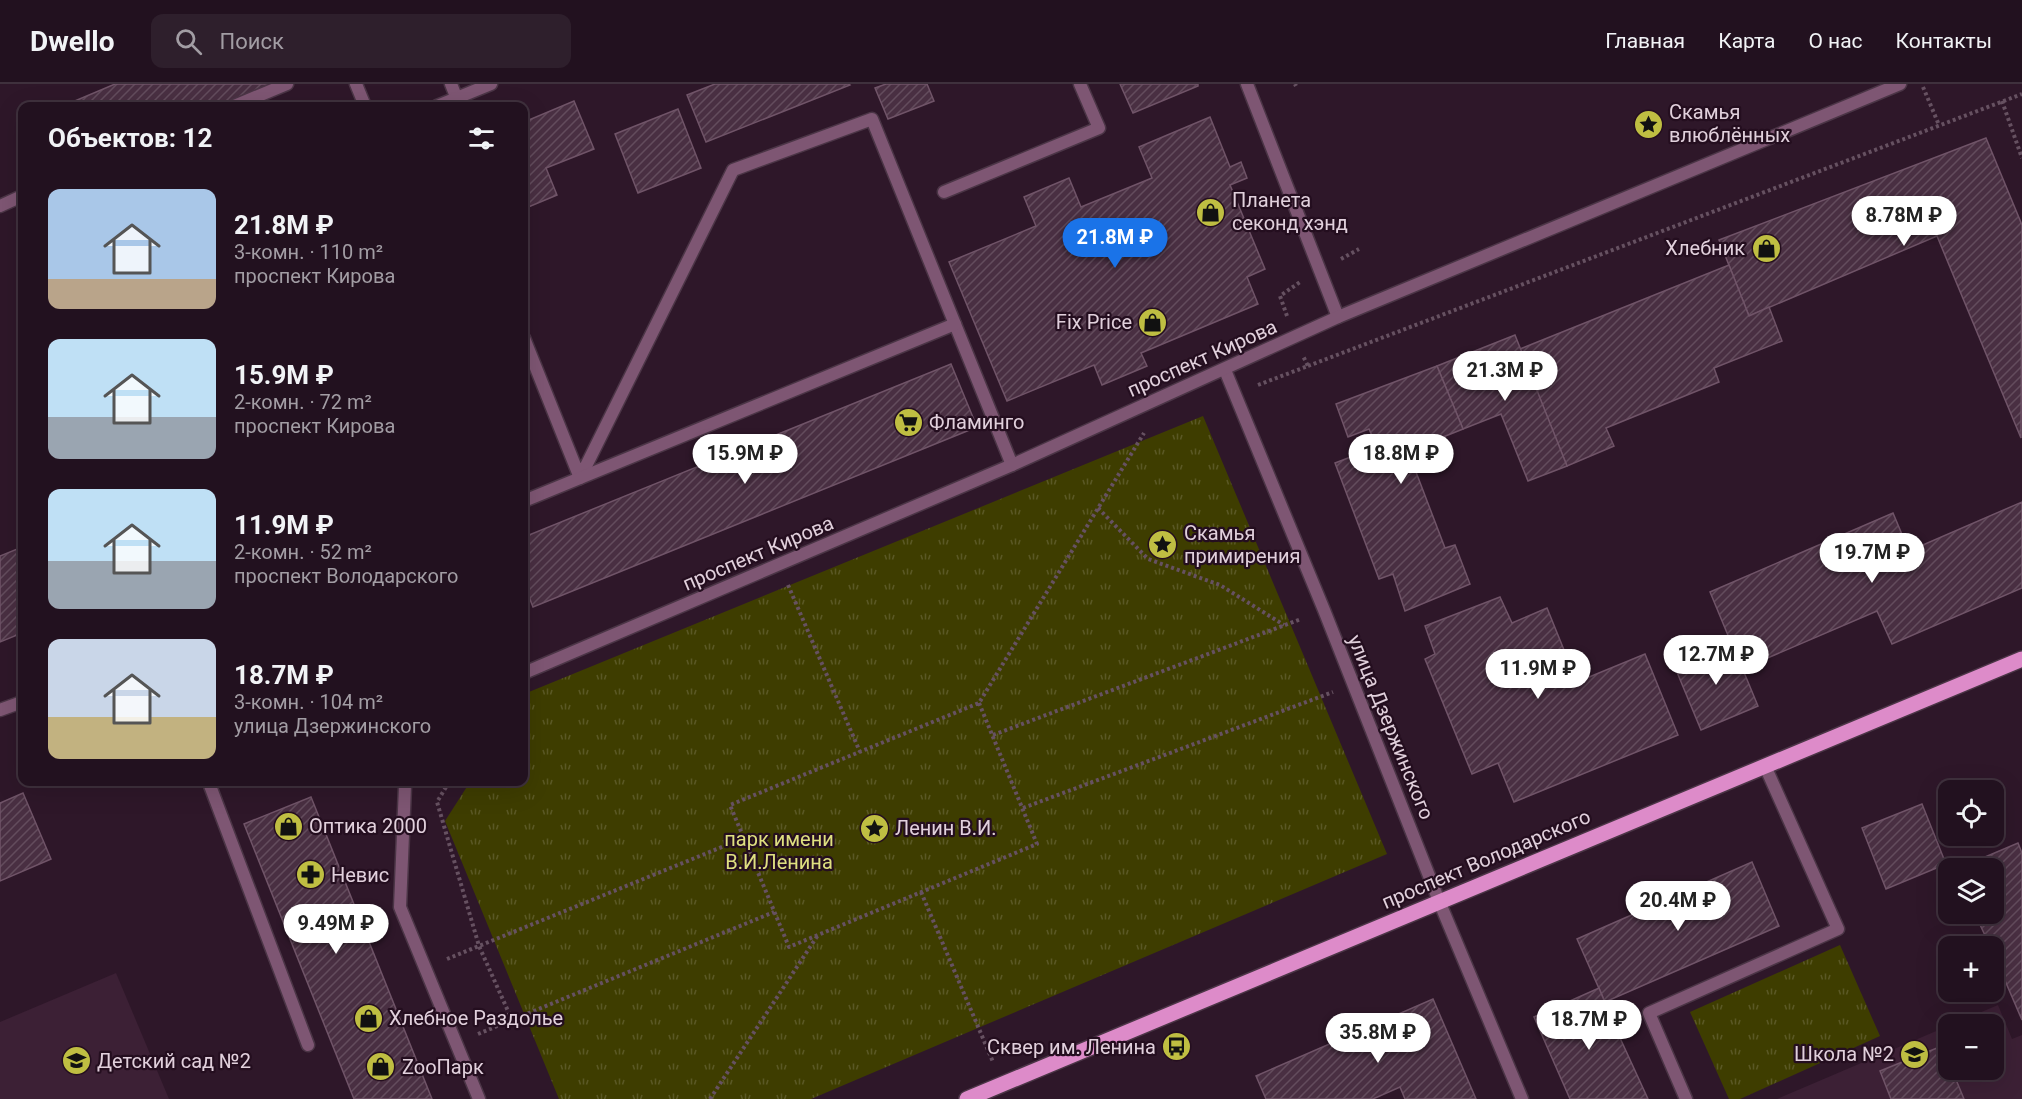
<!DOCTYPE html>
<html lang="ru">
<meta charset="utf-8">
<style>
body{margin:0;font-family:Roboto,sans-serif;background:#2e1f2c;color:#f1f3f6;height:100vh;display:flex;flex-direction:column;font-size:22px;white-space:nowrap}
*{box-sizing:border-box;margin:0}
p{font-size:20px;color:#a29da4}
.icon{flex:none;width:33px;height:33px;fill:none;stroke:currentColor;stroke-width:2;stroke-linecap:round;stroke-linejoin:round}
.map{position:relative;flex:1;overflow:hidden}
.drawer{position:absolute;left:18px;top:18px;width:510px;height:684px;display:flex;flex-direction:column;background:#22111f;border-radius:12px;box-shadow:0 6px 24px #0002,0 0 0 2px #3f313d}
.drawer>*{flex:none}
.buttons{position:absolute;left:1938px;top:696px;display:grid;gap:12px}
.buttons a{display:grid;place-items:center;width:66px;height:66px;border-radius:12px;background:#22111f;box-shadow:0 6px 24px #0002,0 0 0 2px #3f313d;font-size:30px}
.price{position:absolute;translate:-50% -51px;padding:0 14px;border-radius:21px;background:#fff;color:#222;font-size:20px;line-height:39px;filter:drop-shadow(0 2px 3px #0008)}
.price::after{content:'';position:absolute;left:50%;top:36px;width:18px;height:14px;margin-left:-9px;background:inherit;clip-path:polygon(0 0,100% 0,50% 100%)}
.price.active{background:#1a73e8;color:#fff}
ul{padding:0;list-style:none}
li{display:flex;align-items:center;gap:18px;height:150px;padding:0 30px}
li span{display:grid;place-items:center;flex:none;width:168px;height:120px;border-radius:12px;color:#555}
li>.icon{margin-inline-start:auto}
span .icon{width:72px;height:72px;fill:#fffc;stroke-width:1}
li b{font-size:26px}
h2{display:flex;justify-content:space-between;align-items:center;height:72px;padding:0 30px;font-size:26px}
header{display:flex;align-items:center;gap:36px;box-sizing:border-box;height:84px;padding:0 30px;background:#22111f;border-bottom:2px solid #3f313d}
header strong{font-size:28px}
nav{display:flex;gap:33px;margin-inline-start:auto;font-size:21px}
.search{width:420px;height:54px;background:#2e1f2c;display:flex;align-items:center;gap:15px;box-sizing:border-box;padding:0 21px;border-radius:12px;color:#a29da4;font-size:22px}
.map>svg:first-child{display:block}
.built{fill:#3c2035}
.grass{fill:url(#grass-tufts)}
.building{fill:url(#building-hatch);stroke:#705468;stroke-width:1.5}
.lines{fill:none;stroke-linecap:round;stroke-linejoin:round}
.lane-casing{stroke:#4b3546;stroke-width:15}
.street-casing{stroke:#4b3546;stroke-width:15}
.primary-casing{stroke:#4b3546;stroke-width:18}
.path{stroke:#665161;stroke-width:4;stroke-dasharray:3 3;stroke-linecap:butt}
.lane{stroke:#7e5673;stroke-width:12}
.street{stroke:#7e5673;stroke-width:12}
.primary{stroke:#dd8bc9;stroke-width:15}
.labels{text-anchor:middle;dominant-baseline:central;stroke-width:4.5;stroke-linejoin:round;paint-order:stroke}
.poi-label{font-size:20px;fill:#e1d0dc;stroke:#240e1f;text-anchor:start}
.street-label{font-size:20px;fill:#e1d0dc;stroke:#240e1f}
.park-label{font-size:20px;fill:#dfe080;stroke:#240e1f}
</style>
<header>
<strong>Dwello</strong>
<div class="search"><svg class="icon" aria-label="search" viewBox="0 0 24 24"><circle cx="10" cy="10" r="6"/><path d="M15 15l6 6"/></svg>Поиск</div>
<nav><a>Главная</a><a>Карта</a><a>О нас</a><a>Контакты</a></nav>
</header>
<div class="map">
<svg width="2022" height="1015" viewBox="0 0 2022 1015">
<defs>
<pattern id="grass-tufts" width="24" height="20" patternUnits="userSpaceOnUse" patternTransform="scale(1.5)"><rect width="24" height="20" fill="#3e3d00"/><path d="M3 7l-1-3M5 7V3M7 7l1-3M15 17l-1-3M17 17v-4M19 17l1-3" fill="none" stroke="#5a5825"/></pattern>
<pattern id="building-hatch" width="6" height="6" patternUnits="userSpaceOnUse" patternTransform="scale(1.5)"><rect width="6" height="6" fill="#492f42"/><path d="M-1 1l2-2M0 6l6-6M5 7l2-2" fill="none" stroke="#634c5d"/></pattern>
</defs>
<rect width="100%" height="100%" fill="#2e1729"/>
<g class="built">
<polygon points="116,889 169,1015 0,1015 0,938"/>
<polygon points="1998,921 2012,955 2022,951 2022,1015 1777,1015 1948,942 1948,986 1994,986 1994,940 1953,940"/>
</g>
<g class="grass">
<polygon points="1203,332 1387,770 811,1015 559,1015 445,737 470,698 524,698 524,610"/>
<polygon points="1840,861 1880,952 1740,1015 1729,1015 1690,928"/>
</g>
<g class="building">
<polygon points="115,0 275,0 223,22 63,22"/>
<polygon points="715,0 849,0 850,1 706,58 687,11"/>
<polygon points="886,0 927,0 934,17 888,35 875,4"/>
<polygon points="1120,0 1198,0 1198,2 1133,29"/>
<polygon points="574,17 594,65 546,84 557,111 526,124 524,117 524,38"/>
<polygon points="678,25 701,84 638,109 615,50"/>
<polygon points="1210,33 1230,83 1241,78 1247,94 1230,101 1265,185 1247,193 1258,220 1141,269 1147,282 1102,301 1094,281 1007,317 949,178 1036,142 1024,113 1069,94 1081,123 1152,94 1139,63"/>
<polygon points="1986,54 2022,141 2021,354 1937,152 1749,232 1719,156"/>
<polygon points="1729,181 1749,232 1769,223 1782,257 1714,284 1719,298 1606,344 1614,362 1567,382 1520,265"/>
<polygon points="1515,251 1567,382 1528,397 1501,330 1463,345 1437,282"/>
<polygon points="951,280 977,343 533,523 524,500 524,453"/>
<polygon points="1437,282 1463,345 1408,367 1445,464 1455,461 1470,500 1405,527 1393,490 1379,495 1335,379 1377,363 1369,345 1348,353 1336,320"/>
<polygon points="2022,418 2022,504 1892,560 1877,527 1742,585 1710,508 1893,429 1909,467"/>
<polygon points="22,463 22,549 0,558 0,472"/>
<polygon points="1500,513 1512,539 1547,524 1577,598 1645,570 1678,651 1514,718 1498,679 1472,690 1425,575 1435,570 1425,542"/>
<polygon points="1731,557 1758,622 1701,646 1674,581"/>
<polygon points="23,709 51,775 0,797 0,719"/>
<polygon points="311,713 432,1015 354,1015 244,740"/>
<polygon points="1922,720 1946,780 1886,805 1862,744"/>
<polygon points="2018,759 2022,769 2022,936 1994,871 1994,862 1990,862 1975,830 1994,830 1994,784 1959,784"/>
<polygon points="1752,778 1779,842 1605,918 1577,855"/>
<polygon points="1599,904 1615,943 1648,1015 1570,1015 1534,933"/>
<polygon points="1433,915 1476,1015 1405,1015 1400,1003 1373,1015 1266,1015 1256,992"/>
<polygon points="1942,962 1948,977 1948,986 1952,986 1964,1015 1891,1015 1880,987"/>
</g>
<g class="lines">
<defs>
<g id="lane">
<polyline points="356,0 365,22"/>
<polyline points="451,0 457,15"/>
<polyline points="234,22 287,0"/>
<polyline points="437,22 491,0"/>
<polyline points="944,108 1099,44 1080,0"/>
<polyline points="0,122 22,112"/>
<polyline points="524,254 580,394 733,86 872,35 1012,381"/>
<polyline points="524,417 955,240"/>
<polyline points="0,626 22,618"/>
<polyline points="209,699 308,961"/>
<polyline points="1686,1015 1649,929 1838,845 1765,682"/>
</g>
<g id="street">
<polyline points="1247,0 1338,233"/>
<polyline points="1225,286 1324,526 1439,817 1522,1015"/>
<polyline points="524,589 1012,381 1338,233 1900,0"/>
<polyline points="407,698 405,702 400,823 479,1015"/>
</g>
<polyline id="primary" points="967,1015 2022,575"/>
</defs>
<use href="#lane" class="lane-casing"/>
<use href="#street" class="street-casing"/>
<use href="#primary" class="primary-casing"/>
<g class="path">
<polyline points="1295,0 1296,2"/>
<polyline points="1923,3 1939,41"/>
<polyline points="2002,17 2022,74"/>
<polyline points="1341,175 1359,165"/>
<polyline points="1287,232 1280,212 1300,198"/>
<polyline points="1308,282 2022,10"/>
<polyline points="1258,301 1308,282 1303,272"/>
<polyline points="1098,424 1148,475 1220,501 1284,541"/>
<polyline points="788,501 860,668"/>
<polyline points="979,619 1037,760 789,863 730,721 979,619 1144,349"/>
<polyline points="993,651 1301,535"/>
<polyline points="449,698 437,718 479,862 512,936"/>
<polyline points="1023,724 1333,608"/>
<polyline points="921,808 993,978"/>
<polyline points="447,875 744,754"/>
<polyline points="478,950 774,828"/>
<polyline points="710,1015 818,851"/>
</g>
<use href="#lane" class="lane"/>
<use href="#street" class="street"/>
<use href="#primary" class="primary"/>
</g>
<defs>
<symbol id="sight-disc" viewBox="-11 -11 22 22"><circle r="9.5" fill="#bfbe42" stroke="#240e1f"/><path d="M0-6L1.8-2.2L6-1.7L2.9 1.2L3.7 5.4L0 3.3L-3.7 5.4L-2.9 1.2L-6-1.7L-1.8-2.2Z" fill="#111"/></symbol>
<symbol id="shop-disc" viewBox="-11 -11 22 22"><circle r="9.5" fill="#bfbe42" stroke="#240e1f"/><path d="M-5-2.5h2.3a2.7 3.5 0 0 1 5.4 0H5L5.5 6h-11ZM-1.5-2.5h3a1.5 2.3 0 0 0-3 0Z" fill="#111"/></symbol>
<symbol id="supermarket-disc" viewBox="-11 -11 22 22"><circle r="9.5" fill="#bfbe42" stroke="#240e1f"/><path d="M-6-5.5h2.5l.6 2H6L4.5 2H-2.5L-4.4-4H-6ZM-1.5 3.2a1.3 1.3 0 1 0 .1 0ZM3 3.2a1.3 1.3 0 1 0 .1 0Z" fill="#111"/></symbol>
<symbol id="pharmacy-disc" viewBox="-11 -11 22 22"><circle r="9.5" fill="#bfbe42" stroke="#240e1f"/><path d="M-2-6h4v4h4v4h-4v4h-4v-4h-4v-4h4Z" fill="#111"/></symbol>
<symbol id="bus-disc" viewBox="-11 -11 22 22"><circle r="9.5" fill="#bfbe42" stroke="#240e1f"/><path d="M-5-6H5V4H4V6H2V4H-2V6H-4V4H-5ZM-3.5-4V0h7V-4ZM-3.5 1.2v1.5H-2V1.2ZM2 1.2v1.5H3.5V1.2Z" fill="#111"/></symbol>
<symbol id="school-disc" viewBox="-11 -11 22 22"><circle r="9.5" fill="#bfbe42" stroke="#240e1f"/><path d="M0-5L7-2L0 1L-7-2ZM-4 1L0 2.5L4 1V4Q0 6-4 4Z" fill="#111"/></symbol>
</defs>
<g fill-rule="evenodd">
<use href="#sight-disc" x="1632" y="24" width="33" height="33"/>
<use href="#shop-disc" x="1194" y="112" width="33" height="33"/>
<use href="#shop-disc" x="1750" y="148" width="33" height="33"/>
<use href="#shop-disc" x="1136" y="222" width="33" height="33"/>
<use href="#supermarket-disc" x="892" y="322" width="33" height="33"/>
<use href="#sight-disc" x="1146" y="444" width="33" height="33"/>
<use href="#shop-disc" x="272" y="726" width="33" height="33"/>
<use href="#sight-disc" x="858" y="728" width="33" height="33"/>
<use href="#pharmacy-disc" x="294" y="774" width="33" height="33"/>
<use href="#shop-disc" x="352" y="918" width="33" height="33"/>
<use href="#bus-disc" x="1160" y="946" width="33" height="33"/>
<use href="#school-disc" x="1898" y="954" width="33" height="33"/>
<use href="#school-disc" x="60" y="960" width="33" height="33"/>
<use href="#shop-disc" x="364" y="966" width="33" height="33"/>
</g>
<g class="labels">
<g class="poi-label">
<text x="1669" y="28">Скамья<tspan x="1669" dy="23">влюблённых</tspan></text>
<text x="1232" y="116">Планета<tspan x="1232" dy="23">секонд хэнд</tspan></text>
<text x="1745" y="164" text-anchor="end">Хлебник</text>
<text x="1132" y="238" text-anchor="end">Fix Price</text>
<text x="929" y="338">Фламинго</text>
<text x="1184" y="449">Скамья<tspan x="1184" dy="23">примирения</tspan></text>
<text x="309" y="742">Оптика 2000</text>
<text x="895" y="744">Ленин В.И.</text>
<text x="331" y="791">Невис</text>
<text x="389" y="934">Хлебное Раздолье</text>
<text x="1156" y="963" text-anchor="end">Сквер им. Ленина</text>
<text x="1894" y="970" text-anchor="end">Школа №2</text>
<text x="97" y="977">Детский сад №2</text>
<text x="402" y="983">ZooПарк</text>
</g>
<g class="street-label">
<text transform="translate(1202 274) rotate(-24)">проспект Кирова</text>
<text transform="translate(758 469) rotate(-23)">проспект Кирова</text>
<text transform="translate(1391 643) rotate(68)">улица Дзержинского</text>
<text transform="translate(1486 775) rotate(-23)">проспект Володарского</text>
</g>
<g class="park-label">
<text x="779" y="755">парк имени<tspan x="779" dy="23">В.И.Ленина</tspan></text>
</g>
</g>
</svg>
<div class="buttons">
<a><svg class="icon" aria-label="locate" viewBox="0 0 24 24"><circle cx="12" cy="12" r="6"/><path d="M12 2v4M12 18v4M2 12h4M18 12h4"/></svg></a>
<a><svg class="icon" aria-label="layers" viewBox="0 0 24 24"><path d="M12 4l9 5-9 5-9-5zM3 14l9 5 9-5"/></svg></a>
<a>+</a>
<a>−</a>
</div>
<b class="price" style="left:1904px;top:163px">8.78M ₽</b>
<b class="price active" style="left:1115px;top:185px">21.8M ₽</b>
<b class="price" style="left:1505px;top:318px">21.3M ₽</b>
<b class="price" style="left:745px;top:401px">15.9M ₽</b>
<b class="price" style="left:1401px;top:401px">18.8M ₽</b>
<b class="price" style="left:1872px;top:500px">19.7M ₽</b>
<b class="price" style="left:1716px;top:602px">12.7M ₽</b>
<b class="price" style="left:1538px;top:616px">11.9M ₽</b>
<b class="price" style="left:1678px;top:848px">20.4M ₽</b>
<b class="price" style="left:336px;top:871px">9.49M ₽</b>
<b class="price" style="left:1589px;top:967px">18.7M ₽</b>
<b class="price" style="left:1378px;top:980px">35.8M ₽</b>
<section class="drawer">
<h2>Объектов: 12<svg class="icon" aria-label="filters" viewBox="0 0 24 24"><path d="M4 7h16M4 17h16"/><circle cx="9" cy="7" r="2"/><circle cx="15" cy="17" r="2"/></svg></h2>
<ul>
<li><span style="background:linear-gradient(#a9c7e8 75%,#b9a48a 0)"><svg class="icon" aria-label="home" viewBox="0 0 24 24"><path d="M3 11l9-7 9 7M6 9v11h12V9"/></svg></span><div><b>21.8M ₽</b><p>3-комн. · 110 m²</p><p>проспект Кирова</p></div></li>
<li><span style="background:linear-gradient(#bfe0f5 65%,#9aa5b1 0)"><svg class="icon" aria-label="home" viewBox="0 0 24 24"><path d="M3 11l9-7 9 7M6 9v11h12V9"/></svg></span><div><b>15.9M ₽</b><p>2-комн. · 72 m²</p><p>проспект Кирова</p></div></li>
<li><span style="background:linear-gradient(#bfe0f5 60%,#9aa5b1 0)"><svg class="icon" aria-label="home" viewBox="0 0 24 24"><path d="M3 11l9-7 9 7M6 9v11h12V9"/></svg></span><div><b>11.9M ₽</b><p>2-комн. · 52 m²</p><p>проспект Володарского</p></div></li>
<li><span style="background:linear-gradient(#c9d6e8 65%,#c2b280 0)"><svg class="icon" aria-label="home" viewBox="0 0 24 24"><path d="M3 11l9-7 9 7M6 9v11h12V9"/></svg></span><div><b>18.7M ₽</b><p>3-комн. · 104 m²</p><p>улица Дзержинского</p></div></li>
</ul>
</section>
</div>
